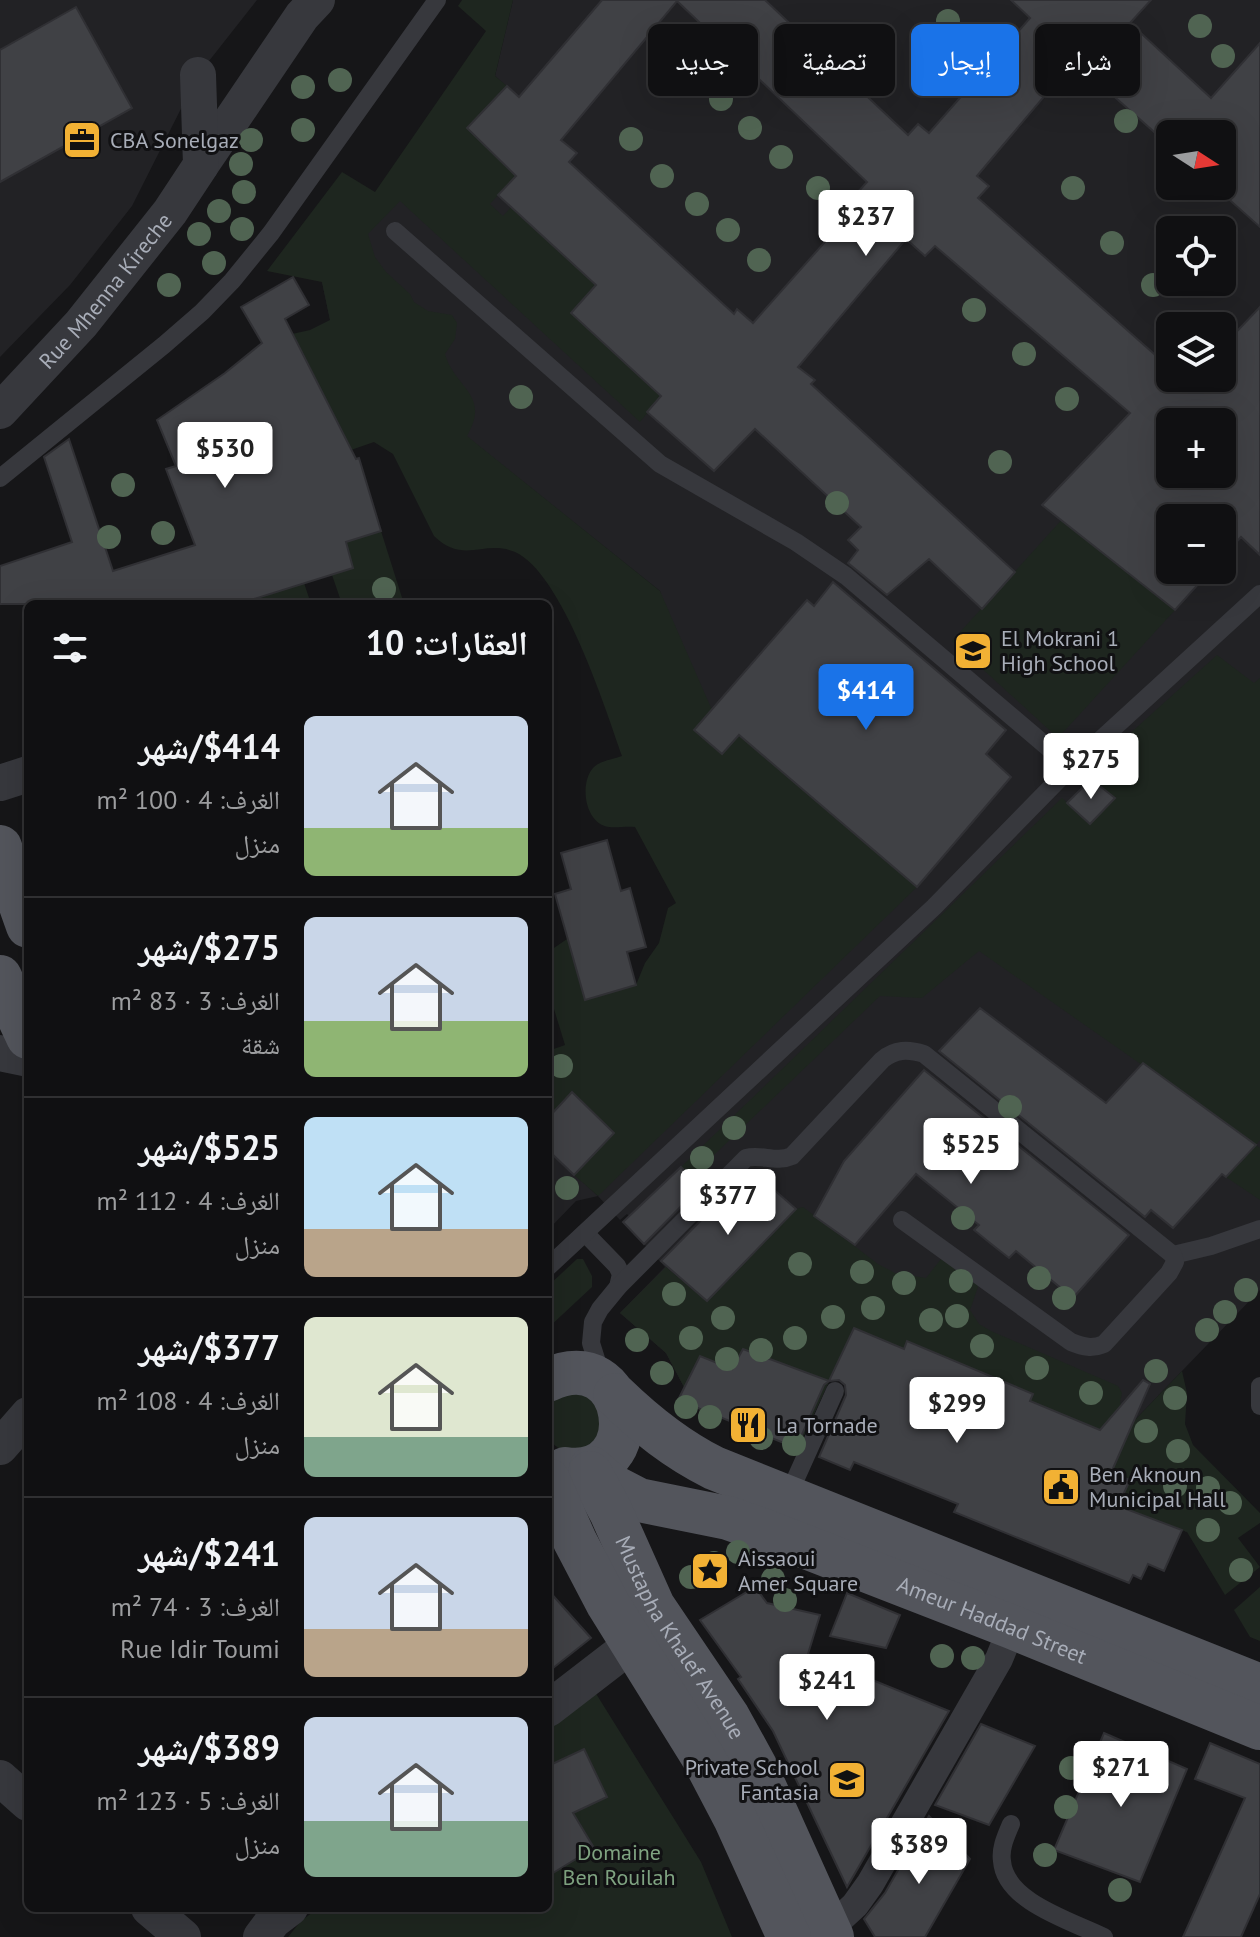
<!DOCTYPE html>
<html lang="ar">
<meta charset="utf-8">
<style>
body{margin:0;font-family:"PT Sans","Noto Naskh Arabic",sans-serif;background:#1e1e20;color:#f1f3f6;direction:rtl;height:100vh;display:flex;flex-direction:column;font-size:30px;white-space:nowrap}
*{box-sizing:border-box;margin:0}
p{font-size:26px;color:#9c9d9f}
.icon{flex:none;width:44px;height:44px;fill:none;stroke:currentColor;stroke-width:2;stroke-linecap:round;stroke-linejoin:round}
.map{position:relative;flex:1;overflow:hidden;direction:ltr}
.details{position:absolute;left:24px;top:600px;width:528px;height:1312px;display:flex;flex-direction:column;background:#101012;border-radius:12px;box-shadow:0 8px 32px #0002,0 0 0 2px #303032;direction:rtl}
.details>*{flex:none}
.hud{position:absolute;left:576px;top:24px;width:564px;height:72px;direction:rtl;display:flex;gap:16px}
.needle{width:52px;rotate:102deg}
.buttons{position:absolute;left:1156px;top:120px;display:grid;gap:16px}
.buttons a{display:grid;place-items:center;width:80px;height:80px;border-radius:12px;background:#101012;box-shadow:0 8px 32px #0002,0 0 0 2px #303032;font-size:40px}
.price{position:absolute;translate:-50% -68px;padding:0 18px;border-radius:8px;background:#fff;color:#222;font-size:26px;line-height:52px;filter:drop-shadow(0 2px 4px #0008)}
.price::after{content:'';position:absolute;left:50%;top:48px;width:24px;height:18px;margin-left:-12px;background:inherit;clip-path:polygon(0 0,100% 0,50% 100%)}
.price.on{background:#1a73e8;color:#fff}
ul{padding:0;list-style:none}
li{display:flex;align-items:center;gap:24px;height:200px;padding:0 24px}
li+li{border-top:2px solid #303032}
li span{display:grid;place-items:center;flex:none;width:224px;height:160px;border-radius:12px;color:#555}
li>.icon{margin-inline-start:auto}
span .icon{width:96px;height:96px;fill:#fffc;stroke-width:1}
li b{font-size:34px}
h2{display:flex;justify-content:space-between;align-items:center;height:96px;padding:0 24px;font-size:34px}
.chip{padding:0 28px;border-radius:12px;background:#101012;box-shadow:0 8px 32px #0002,0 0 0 2px #303032;font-size:28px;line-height:72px}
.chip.on{background:#1a73e8;color:#fff}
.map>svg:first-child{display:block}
.built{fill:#222225;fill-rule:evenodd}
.green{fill:#1e261f}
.building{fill:#404145;stroke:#303034;stroke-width:2;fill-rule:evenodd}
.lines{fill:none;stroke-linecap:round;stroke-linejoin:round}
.service{stroke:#37383d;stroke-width:18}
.pedestrian{stroke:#37383d;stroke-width:28}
.minor{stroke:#37383d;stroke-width:36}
.primary{stroke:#53555c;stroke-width:44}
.tree{fill:#506452}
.labels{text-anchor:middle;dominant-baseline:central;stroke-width:6;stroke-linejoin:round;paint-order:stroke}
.poi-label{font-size:22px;fill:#a8adb8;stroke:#111113;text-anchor:start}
.street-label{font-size:22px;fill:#a8adb8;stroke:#111113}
.park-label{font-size:22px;fill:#7fa381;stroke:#111113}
</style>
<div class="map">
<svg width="1260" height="1937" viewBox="0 0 1260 1937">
<rect width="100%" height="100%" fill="#161618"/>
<g class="built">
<polygon points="0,0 257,0 198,75 132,206 70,285 0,357"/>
<path d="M513 0H1260V1290L1130 1425 1187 1532 1118 1506 1130 1480 1111 1473 1124 1440 1030 1401 1033 1394 1011 1385 907 1341 904 1349 854 1328 798 1448 821 1378 744 1349 732 1369 700 1356 684 1387 666 1353 620 1313 665 1267 644 1244 650 1237 627 1214 620 1220 598 1196 576 1201 548 1230V1150L598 1196 738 736 721 754 694 730 660 591 332 329 322 282 506 86 495 76ZM1170 134H1222V186H1170ZM1170 230H1222V282H1170ZM1170 326H1222V378H1170ZM1170 422H1222V474H1170ZM1170 518H1222V570H1170ZM681 1168 698 1183 657 1223Z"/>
</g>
<g class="green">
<path d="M462 0H513L495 76 507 86 467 128 516 176 490 204 503 216 511 207 596 285 571 313 661 396 640 422 400 201 368 234 375 257 386 272 410 294 414 302 428 311 452 315 457 323 455 339 445 354C455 389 491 394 467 436L660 591 712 710 695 731 721 754 739 735 917 887 598 1196 574 1175 614 1132 572 1093 548 1118V1051L565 1045 550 996H548V952L573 935 636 985 645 963 659 943 668 908 676 903 635 827C626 826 617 828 609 827 585 824 579 784 593 768 599 761 614 759 622 756 605 707 562 573 515 552 484 539 464 565 434 536L393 454 374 442 351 450 292 334 310 330 330 320 322 282 267 271 342 172 375 192 486 31 458 6Z"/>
<polygon points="1132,442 1102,552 1175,610 1058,738 952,641"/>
<polygon points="381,531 404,604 342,604 332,575 353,568 346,542"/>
<polygon points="304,583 311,604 254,604 252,600"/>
<polygon points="1217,655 1254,683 1260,678 1260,1140 1256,1145 1260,1148 1260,1200 1226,1177 1255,1144 979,951 922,998 880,996 691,1177 681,1167 1062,798 1090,823 1115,798 1085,774"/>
<polygon points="803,1207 878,1264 895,1273 926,1278 941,1259 979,1284 970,1310 979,1324 991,1331 1118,1386 1122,1393 1120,1402 1130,1425 1182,1371 1187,1393 1185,1424 1193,1445 1260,1513 1260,1523 1238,1538 1260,1567 1225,1595 1187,1532 1118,1506 1130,1480 1111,1473 1124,1440 1030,1401 1033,1394 907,1341 904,1349 854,1328 798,1448 789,1445 821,1378 744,1349 732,1369 700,1356 684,1387 666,1353 620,1313 666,1267 707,1301 796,1209"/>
<polygon points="577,1259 583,1259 592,1276 592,1287 548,1328 548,1286"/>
<polygon points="582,1389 606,1419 592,1447 561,1450 548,1440 548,1401"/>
<polygon points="1260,1587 1260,1641 1250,1637 1234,1610"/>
<polygon points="595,1692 701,1862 732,1937 288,1937 300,1922 318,1908 548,1908 548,1729"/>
</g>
<g class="building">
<path d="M602 0H765L908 135 918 124 929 133 1030 18 1011 0H1151L1130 23 1211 98 1260 43V227L1214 186H1222V134H1170V146L1074 61 977 176 989 186 978 198 1170 368V378H1222V347L1260 307V555L1241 537 1222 558V518H1170V570H1211L1175 610 1042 505 1130 413 935 246 925 256 906 239 798 367 815 380 811 384 1015 572 982 609 929 559 887 595 848 563 858 550 848 540 861 527 755 429 714 471 647 412 661 396 571 313 596 285 498 195 516 176 467 128 507 86 519 97ZM677 1 867 182 857 193 863 199 753 323 737 309 734 314 569 162 577 153 561 140ZM1170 422H1222V474H1170Z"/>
<polygon points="76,7 132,108 0,182 0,50"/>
<polygon points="293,277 309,305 285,319 356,459 359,458 381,531 346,542 353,568 238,604 0,604 0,566 72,542 44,457 69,439 113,571 195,545 166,469 176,466 157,420 225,373 262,343 241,307"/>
<polygon points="833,582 1006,730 986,754 1011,777 917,887 739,735 722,754 694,730 807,600 814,606"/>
<polygon points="1091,779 1115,798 1090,824 1067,803"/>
<polygon points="607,840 621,891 630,888 646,947 627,952 636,985 585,1000 555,894 571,889 561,853"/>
<polygon points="980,1008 1106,1103 1143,1063 1256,1145 1226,1177 1222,1174 1173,1228 1151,1210 1145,1217 939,1051"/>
<polygon points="924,1070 1129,1235 1073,1298 1016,1251 1009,1258 990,1243 974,1230 979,1225 916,1174 855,1245 814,1216 844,1161"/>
<polygon points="572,1092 614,1133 574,1175 548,1150 548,1118"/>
<polygon points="681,1167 701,1186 644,1244 623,1222"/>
<polygon points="756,1174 796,1209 707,1301 661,1261 719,1202 724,1207"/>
<polygon points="854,1328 904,1349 907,1341 1033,1394 1030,1401 1100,1430 1143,1380 1150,1384 1111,1473 1130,1480 1118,1506 1182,1530 1164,1571 1148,1564 1141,1579 1133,1575 1129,1583 954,1512 958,1504 854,1462 850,1470 819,1457 846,1395 845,1385 839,1380 829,1381 824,1385 796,1448 678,1400 700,1356 732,1369 743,1349 829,1381"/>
<polygon points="755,1587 767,1603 820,1615 808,1654 949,1711 847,1887 773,1731 738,1679 741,1677 700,1620"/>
<polygon points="548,1590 591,1638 548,1672"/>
<polygon points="847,1593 900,1615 886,1648 830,1636"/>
<polygon points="981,1724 1035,1746 989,1825 935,1805"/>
<polygon points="1104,1733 1187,1769 1140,1882 1054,1850"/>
<polygon points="1210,1743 1260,1764 1260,1894 1241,1937 1183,1937 1245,1798 1195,1779"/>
<polygon points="584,1749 607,1797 573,1813 594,1848 548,1876 548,1766"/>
<polygon points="929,1816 970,1859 925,1937 875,1937 864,1919 885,1893"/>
</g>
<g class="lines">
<g class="service">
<polyline points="395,231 660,464 796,542 846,576 1071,767"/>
<polyline points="0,478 164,345 202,312 232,281 271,233 437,0"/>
<polyline points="585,1233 617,1266 621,1274 618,1287"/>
<polyline points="1173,1255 1211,1246 1260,1229"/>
<polyline points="548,1267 934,907 1071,767 1260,594"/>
<path d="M602 1378 591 1343 593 1322 600 1309 618 1287 746 1158C762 1154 776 1163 792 1156L882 1060C895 1049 908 1049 924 1054L1173 1255 1175 1262 1169 1273 1104 1344C1092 1349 1084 1347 1071 1342L902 1220"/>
<polyline points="1260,1386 1260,1406"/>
<polyline points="787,1498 835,1391"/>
<path d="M1011 1824C1006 1836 1000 1848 1002 1861 1005 1902 1072 1921 1104 1937"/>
</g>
<polyline class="pedestrian" points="829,1929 855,1905 870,1884 999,1659 1012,1627"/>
<g class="minor">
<polyline points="201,165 302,16 317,0"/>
<path id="s1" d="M0 411 81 324 170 212 201 165 198 75"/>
<polyline points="0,783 28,774"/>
<polyline points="0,1053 28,1059"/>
<polyline points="0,1447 28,1415"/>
<polyline points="548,1709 631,1645"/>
<polyline points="0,1778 28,1803"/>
<polyline points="149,1908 183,1937"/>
<polyline points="261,1937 273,1921 290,1908"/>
</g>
<g class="primary">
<polyline points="0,847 28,926"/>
<polyline points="0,977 28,1037"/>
<path d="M548 1380C632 1340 651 1481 565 1469"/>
<path d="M615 1395C646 1425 676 1449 714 1468L1260 1686"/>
<path id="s2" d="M591 1468 612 1486 639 1500 728 1518 765 1531 1012 1627 1260 1728"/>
<path id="s3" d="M590 1473 611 1512 653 1606 728 1717 755 1766 832 1937"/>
<polyline points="548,1480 575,1541 608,1604 703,1757 735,1818 789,1937"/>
</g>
</g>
<g class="tree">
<circle cx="948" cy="21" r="12"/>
<circle cx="1200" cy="26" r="12"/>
<circle cx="1223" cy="56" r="12"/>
<circle cx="947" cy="64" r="12"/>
<circle cx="694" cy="72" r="12"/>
<circle cx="340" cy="80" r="12"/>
<circle cx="303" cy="87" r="12"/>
<circle cx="721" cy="99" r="12"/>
<circle cx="1126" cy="121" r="12"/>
<circle cx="750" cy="128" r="12"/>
<circle cx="303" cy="130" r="12"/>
<circle cx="631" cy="139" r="12"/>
<circle cx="251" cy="140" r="12"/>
<circle cx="781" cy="157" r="12"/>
<circle cx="241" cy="164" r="12"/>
<circle cx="662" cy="176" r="12"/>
<circle cx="818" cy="188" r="12"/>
<circle cx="1073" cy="188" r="12"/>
<circle cx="244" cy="192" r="12"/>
<circle cx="697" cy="204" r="12"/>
<circle cx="219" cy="211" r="12"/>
<circle cx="242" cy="229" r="12"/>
<circle cx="728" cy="230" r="12"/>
<circle cx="199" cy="234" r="12"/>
<circle cx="1112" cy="243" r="12"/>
<circle cx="759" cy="260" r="12"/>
<circle cx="214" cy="263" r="12"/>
<circle cx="169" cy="285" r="12"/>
<circle cx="1153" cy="285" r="12"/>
<circle cx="974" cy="310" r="12"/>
<circle cx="1024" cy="354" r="12"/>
<circle cx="521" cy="397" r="12"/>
<circle cx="1067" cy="399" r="12"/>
<circle cx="1000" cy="462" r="12"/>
<circle cx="123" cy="485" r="12"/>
<circle cx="837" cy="503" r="12"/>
<circle cx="163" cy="533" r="12"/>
<circle cx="109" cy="537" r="12"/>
<circle cx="384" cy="589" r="12"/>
<circle cx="561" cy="1066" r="12"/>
<circle cx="1010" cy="1107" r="12"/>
<circle cx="734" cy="1128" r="12"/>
<circle cx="702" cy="1158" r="12"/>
<circle cx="567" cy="1188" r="12"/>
<circle cx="963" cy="1218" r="12"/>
<circle cx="800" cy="1264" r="12"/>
<circle cx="862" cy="1272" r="12"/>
<circle cx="1039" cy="1278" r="12"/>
<circle cx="961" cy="1281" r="12"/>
<circle cx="904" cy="1283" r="12"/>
<circle cx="1246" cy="1290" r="12"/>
<circle cx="674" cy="1294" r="12"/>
<circle cx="1064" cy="1298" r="12"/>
<circle cx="873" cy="1308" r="12"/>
<circle cx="1225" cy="1312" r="12"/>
<circle cx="957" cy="1316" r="12"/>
<circle cx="833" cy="1317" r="12"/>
<circle cx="723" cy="1318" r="12"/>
<circle cx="931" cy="1320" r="12"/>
<circle cx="1207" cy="1330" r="12"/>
<circle cx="691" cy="1338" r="12"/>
<circle cx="795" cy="1338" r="12"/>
<circle cx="637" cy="1340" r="12"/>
<circle cx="982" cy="1346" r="12"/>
<circle cx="761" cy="1350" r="12"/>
<circle cx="727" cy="1359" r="12"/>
<circle cx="1037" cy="1368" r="12"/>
<circle cx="1156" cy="1371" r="12"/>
<circle cx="662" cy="1373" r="12"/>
<circle cx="1091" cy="1393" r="12"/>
<circle cx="1175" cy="1398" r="12"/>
<circle cx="686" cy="1407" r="12"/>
<circle cx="710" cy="1417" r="12"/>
<circle cx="1146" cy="1431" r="12"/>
<circle cx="761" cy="1438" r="12"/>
<circle cx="794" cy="1444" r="12"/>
<circle cx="1178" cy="1451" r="12"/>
<circle cx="1175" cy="1486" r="12"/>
<circle cx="1208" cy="1488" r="12"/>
<circle cx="1230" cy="1503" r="12"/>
<circle cx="1208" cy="1530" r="12"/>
<circle cx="738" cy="1552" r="12"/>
<circle cx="714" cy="1563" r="12"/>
<circle cx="1241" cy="1570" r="12"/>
<circle cx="691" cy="1577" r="12"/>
<circle cx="773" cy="1579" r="12"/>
<circle cx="785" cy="1600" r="12"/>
<circle cx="942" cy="1656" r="12"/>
<circle cx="973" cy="1658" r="12"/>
<circle cx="1071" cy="1768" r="12"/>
<circle cx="1066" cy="1807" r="12"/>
<circle cx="1045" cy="1855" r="12"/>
<circle cx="1120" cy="1890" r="12"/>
</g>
<defs>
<symbol id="office-square" viewBox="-11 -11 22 22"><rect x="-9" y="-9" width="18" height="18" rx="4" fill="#f2b134" stroke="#111113"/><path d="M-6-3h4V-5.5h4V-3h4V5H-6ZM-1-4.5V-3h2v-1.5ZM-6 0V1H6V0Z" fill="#111"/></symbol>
<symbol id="school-square" viewBox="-11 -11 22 22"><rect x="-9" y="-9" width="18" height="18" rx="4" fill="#f2b134" stroke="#111113"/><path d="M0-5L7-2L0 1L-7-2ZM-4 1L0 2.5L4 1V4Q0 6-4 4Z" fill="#111"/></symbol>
<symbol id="restaurant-square" viewBox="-11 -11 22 22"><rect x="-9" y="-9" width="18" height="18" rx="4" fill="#f2b134" stroke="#111113"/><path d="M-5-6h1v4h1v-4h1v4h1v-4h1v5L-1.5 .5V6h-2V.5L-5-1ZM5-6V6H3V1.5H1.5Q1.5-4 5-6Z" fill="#111"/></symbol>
<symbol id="civic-square" viewBox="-11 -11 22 22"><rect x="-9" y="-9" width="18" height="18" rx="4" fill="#f2b134" stroke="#111113"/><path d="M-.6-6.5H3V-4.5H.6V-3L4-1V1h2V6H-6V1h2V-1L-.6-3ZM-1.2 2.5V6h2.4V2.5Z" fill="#111"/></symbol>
<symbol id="sight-square" viewBox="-11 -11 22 22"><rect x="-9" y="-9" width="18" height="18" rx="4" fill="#f2b134" stroke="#111113"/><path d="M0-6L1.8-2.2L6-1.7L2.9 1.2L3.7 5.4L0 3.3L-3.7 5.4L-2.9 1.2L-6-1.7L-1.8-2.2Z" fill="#111"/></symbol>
</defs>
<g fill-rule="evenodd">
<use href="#office-square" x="60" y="118" width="44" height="44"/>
<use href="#school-square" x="951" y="629" width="44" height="44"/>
<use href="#restaurant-square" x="726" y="1403" width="44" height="44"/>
<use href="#civic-square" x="1039" y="1465" width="44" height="44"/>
<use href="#sight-square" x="688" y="1549" width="44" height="44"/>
<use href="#school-square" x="825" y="1758" width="44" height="44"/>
</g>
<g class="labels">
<g class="poi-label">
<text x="110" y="140">CBA Sonelgaz</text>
<text x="1001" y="638">El Mokrani 1<tspan x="1001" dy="25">High School</tspan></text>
<text x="776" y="1425">La Tornade</text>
<text x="1089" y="1474">Ben Aknoun<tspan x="1089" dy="25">Municipal Hall</tspan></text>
<text x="738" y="1558">Aissaoui<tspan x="738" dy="25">Amer Square</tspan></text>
<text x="819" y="1767" text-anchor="end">Private School<tspan x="819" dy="25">Fantasia</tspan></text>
</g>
<g class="street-label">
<text stroke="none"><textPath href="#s1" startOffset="160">Rue Mhenna Kireche</textPath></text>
<text stroke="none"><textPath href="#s2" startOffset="432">Ameur Haddad Street</textPath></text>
<text stroke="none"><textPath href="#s3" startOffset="188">Mustapha Khalef Avenue</textPath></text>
</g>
<g class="park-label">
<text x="619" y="1852">Domaine<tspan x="619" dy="25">Ben Rouilah</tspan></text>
</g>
</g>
</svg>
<div class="buttons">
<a><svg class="needle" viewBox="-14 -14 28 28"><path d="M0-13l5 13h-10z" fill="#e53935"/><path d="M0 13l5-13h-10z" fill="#9c9d9f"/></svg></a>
<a><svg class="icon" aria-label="locate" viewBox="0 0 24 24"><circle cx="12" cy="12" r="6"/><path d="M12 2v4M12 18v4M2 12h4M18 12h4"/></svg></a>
<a><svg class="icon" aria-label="layers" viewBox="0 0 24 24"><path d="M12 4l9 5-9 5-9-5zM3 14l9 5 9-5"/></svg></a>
<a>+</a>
<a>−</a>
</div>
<b class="price" style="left:866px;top:258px">$237</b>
<b class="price" style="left:225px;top:490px">$530</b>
<b class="price on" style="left:866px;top:732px">$414</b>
<b class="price" style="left:1091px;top:801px">$275</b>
<b class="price" style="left:971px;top:1186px">$525</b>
<b class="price" style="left:728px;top:1237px">$377</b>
<b class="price" style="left:957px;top:1445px">$299</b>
<b class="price" style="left:827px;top:1722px">$241</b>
<b class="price" style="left:1121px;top:1809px">$271</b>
<b class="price" style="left:919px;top:1886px">$389</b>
<div class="hud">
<a class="chip">شراء</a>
<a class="chip on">إيجار</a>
<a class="chip">تصفية</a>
<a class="chip">جديد</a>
</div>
<section class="details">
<h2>العقارات: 10<svg class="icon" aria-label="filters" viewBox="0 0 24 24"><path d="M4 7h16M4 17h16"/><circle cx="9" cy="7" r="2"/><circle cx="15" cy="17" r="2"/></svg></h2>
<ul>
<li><span style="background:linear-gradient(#c9d6e8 70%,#8fb573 0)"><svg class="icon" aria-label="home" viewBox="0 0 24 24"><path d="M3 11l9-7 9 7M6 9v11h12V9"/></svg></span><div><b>$414/شهر</b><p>الغرف: 4 · 100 m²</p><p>منزل</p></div></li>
<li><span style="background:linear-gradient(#c9d6e8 65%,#8fb573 0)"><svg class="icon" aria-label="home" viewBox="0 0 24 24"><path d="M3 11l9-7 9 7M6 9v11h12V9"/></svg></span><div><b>$275/شهر</b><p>الغرف: 3 · 83 m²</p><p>شقة</p></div></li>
<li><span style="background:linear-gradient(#bfe0f5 70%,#b9a48a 0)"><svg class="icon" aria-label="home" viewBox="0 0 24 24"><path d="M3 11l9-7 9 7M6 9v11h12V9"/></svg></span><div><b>$525/شهر</b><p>الغرف: 4 · 112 m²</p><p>منزل</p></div></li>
<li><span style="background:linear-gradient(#dfe7d0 75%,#7fa58c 0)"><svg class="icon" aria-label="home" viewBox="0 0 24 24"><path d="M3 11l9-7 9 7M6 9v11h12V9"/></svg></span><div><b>$377/شهر</b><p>الغرف: 4 · 108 m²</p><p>منزل</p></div></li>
<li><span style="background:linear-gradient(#c9d6e8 70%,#b9a48a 0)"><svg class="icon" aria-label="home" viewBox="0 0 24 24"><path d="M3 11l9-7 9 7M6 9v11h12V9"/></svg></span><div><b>$241/شهر</b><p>الغرف: 3 · 74 m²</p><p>Rue Idir Toumi</p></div></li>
<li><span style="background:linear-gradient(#c9d6e8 65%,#7fa58c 0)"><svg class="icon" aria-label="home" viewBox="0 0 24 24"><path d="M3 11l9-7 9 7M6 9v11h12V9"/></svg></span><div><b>$389/شهر</b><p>الغرف: 5 · 123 m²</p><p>منزل</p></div></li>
</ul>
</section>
</div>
